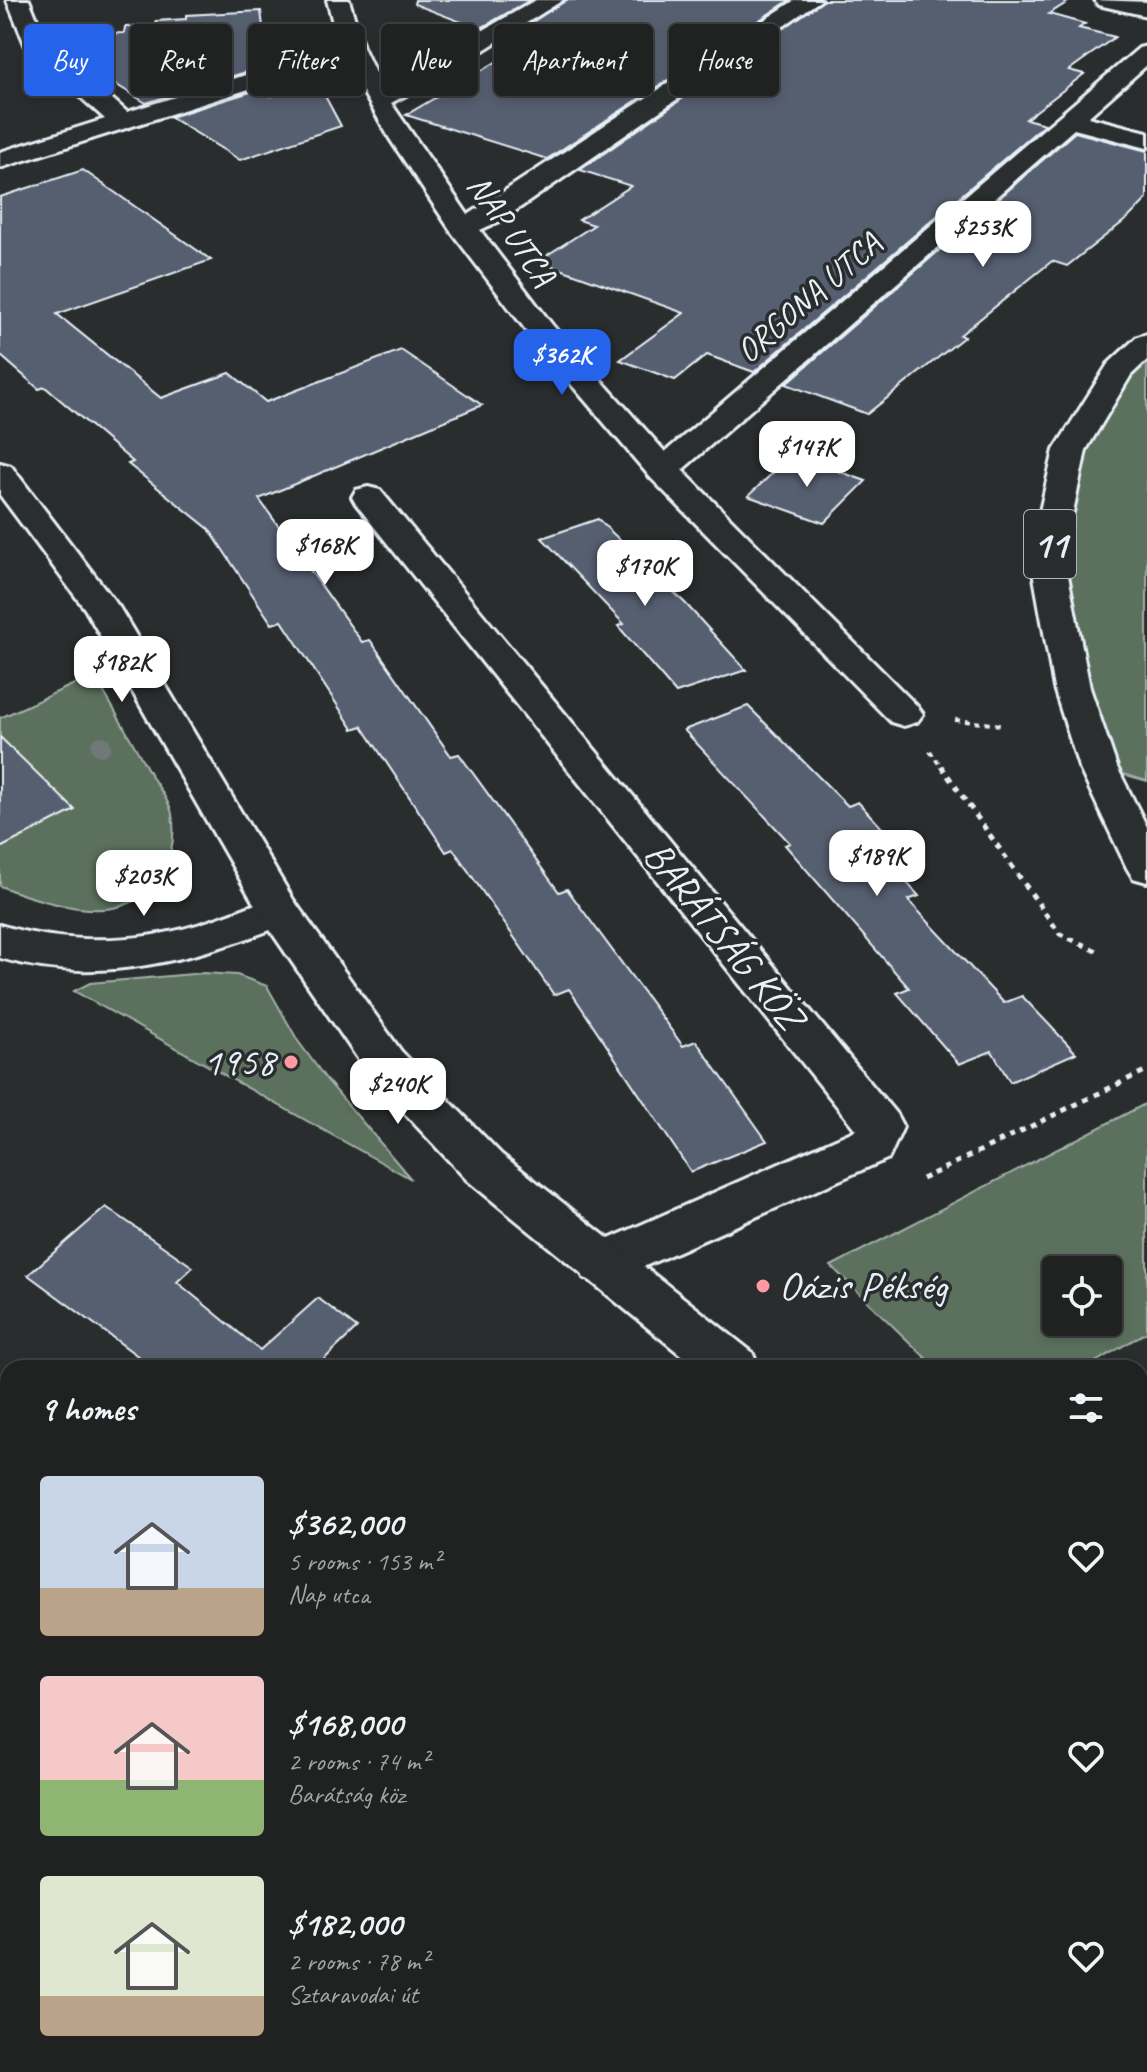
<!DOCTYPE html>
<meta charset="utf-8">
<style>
body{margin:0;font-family:Caveat,sans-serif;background:#2d2f2f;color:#f1f3f6;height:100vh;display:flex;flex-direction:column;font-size:30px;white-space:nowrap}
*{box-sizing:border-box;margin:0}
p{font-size:26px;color:#a2a4a5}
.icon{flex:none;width:44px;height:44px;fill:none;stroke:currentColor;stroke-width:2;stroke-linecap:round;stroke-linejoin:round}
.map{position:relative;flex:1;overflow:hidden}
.panel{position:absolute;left:0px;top:1360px;width:1148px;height:712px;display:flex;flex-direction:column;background:#202222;border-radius:24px 24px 0 0;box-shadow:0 4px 12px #0003,0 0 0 2px #3d3f40}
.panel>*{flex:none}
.top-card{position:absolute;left:24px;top:24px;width:1100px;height:72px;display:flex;gap:16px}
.tools{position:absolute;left:1042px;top:1256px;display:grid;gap:16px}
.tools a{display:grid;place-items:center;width:80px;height:80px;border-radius:8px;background:#202222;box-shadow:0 4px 12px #0003,0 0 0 2px #3d3f40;font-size:40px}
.price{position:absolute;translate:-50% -68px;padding:0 18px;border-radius:16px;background:#fff;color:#222;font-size:26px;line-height:52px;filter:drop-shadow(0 2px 4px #0008)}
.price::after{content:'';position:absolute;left:50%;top:48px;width:24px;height:18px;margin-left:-12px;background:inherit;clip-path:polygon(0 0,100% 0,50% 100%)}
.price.selected{background:#2563eb;color:#fff}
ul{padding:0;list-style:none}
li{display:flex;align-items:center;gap:24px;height:200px;padding:0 40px}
li span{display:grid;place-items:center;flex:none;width:224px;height:160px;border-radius:8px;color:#555}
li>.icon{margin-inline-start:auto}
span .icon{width:96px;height:96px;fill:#fffc;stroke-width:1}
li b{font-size:34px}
h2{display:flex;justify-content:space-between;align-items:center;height:96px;padding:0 40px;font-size:34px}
.pill{padding:0 28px;border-radius:8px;background:#202222;box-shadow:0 4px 12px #0003,0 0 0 2px #3d3f40;font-size:28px;line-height:72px}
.pill.selected{background:#2563eb;color:#fff}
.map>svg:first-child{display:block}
.green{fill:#5b715d;stroke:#a2b1aa;stroke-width:2;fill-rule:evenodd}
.building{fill:#565f70;stroke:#e8f1f8;stroke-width:2}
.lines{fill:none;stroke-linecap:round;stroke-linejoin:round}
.service-casing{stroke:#e8f1f8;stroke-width:6}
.minor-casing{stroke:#e8f1f8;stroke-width:6}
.tertiary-casing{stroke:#e8f1f8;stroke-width:6}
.primary-casing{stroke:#e8f1f8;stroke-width:6}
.path-far1{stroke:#e8f1f8;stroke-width:4;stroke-dasharray:5 5;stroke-linecap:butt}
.path{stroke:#e8f1f8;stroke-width:5;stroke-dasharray:6 6;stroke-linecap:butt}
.service{fill:#2a2d2e;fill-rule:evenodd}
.minor{fill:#2a2d2e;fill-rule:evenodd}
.tertiary{fill:#2a2d2e;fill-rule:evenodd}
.primary{fill:#2a2d2e;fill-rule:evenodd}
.tree{fill:#707977}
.poi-dot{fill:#ff9aa2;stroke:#2a2d2e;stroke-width:3}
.labels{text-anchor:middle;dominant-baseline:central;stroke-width:7;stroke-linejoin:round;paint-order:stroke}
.far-street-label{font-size:34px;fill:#e8f1f8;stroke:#2a2d2e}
.shield{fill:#2a2d2e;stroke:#afb6bb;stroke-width:2}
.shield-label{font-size:38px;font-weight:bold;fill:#e8f1f8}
.street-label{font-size:40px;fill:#e8f1f8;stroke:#2a2d2e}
.poi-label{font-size:40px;fill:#e8f1f8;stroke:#2a2d2e;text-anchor:end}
</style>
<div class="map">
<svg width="1147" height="2072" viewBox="0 0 1147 2072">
<rect width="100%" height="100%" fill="#2a2d2e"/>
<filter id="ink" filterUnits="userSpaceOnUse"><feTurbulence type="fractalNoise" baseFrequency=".0125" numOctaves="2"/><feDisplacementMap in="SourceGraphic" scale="16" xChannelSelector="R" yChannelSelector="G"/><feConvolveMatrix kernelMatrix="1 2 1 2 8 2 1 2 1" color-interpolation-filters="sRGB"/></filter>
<g filter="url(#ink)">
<g class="green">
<polygon points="1147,343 1147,781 1098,767 1047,555 1070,450"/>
<path d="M94 675C114 709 133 743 152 777 159 788 170 802 172 814 179 855 157 900 113 908 81 914 29 898 0 886V718Z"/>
<polygon points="204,973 237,975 267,986 298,1041 326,1079 411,1179 74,991 90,983"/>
<path d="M1147 1103V1332L1085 1368H936L831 1266ZM1108 1270V1322H1056V1270Z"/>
</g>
<g class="building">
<polygon points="415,0 530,0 479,29 414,4"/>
<polygon points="566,0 790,0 547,159 406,115 523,46 506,39"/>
<polygon points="824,0 1071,0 1049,14 1085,24 1079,28 1115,37 1069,70 1084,74 1026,119 1045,124 754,372 707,355 675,380 620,360 684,313 538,261 594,225 579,220 631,186 580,170"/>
<polygon points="261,11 268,65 146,103 94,71 95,34 124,33 125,27 157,26 156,21 186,19 186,15"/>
<polygon points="317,81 341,126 240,160 170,117 270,86 271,96"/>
<polygon points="1075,132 1147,151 1147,199 1128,218 1067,266 1052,261 960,335 964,337 867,414 786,384"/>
<polygon points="83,170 211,260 57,314 161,398 230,373 266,402 401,350 482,405 259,499 362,642 370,640 451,756 459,754 559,892 567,889 683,1046 696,1041 767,1141 691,1172 569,989 554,995 453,849 446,852 362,726 353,729 282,621 272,624 209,529 128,464 133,462 45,387 39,389 0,355 0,197"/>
<polygon points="792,455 866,481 824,523 748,496"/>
<polygon points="598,519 686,604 746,670 676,693 618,626 624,624 542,538"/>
<polygon points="748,706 848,806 858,802 908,856 889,863 919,896 908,900 1004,1003 1022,996 1076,1053 1010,1082 992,1051 959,1064 897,993 909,988 785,845 790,843 684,730"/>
<polygon points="0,737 75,810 0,848"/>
<polygon points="106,1207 193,1267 177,1282 260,1350 318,1298 357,1328 315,1368 154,1368 28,1275"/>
</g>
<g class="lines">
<defs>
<g id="service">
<polygon points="1147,1711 1147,1764 1140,1767 1140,1714"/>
<polygon points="389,2064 447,2064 443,2072 385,2072"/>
<polygon points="895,2064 950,2064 946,2072 891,2072"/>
</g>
<g id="minor">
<polygon points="7,0 29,0 46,41 127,112 339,46 327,0 349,0 363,47 382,88 536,0 563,0 447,73 391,103 468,215 795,0 821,0 502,220 480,230 553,326 665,452 1139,48 1147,46 1147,65 1088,117 1147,132 1147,148 1074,129 682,470 917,706 923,714 917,722 904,726 891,722 651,478 532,338 453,234 390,139 344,59 0,168 0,152 105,119 27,49"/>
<polygon points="1095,0 1147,2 1147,16 1098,5"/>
<polygon points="368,487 380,490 896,1114 903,1127 889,1158 618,1278 601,1284 584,1278 577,1264 584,1250 856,1130 356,504 352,497 356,490"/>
<path d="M279 896 294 901 300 911 294 921C200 958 100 988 0 958V925C63 944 134 944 197 925 224 917 251 905 279 896Z"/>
</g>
<g id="tertiary">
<polygon points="0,463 11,466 119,607 294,901 401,1051 501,1154 752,1352 759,1368 697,1368 467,1180 369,1075 264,921 85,609 0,495"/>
<polygon points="1140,1657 1147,1660 1147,1719 1140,1717"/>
</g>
<polygon id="primary" points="1147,334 1147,360 1131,375 1086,450 1064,555 1090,688 1117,767 1147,827 1147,882 1133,878 1127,868 1079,767 1054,688 1030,555 1054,450 1108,364 1137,337"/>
</defs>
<use href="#service" class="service-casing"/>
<use href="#minor" class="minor-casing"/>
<use href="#tertiary" class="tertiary-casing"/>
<use href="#primary" class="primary-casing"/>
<g class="path-far1">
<polyline points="955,720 1001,725"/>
<polyline points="930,751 942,768"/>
</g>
<g class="path">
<polyline points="941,766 1060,934 1101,953"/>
<polyline points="922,1179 1147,1070"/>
</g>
<use href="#service" class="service"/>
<use href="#minor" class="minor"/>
<use href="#tertiary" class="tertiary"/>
<use href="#primary" class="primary"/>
</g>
<circle class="tree" cx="101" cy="746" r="10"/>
</g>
<g class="poi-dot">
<circle cx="291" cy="1062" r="8"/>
<circle cx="763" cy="1286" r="8"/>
</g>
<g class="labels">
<g class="far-street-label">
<text transform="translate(512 230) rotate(55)">NAP UTCA</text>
<text transform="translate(808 297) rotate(-41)">ORGONA UTCA</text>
</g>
<rect class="shield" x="1024" y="510" width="52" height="68" rx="6"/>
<g class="shield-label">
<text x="1050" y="544">11</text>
</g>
<g class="street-label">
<text transform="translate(724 935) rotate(51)">BARÁTSÁG KÖZ</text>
</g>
<g class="poi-label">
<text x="275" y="1062">1958</text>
<text x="779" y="1286" text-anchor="start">Oázis Pékség</text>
</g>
</g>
</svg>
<div class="tools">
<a><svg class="icon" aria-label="locate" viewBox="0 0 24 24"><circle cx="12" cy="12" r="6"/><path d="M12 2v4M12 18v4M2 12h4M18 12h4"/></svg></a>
</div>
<b class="price" style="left:983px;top:269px">$253K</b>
<b class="price selected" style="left:562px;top:397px">$362K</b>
<b class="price" style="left:807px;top:489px">$147K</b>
<b class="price" style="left:325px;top:587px">$168K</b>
<b class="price" style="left:645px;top:608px">$170K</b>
<b class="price" style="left:122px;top:704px">$182K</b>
<b class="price" style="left:877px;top:898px">$189K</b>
<b class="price" style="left:144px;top:918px">$203K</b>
<b class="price" style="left:398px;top:1126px">$240K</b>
<div class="top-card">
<a class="pill selected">Buy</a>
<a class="pill">Rent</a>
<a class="pill">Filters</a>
<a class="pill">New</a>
<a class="pill">Apartment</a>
<a class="pill">House</a>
</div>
<section class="panel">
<h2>9 homes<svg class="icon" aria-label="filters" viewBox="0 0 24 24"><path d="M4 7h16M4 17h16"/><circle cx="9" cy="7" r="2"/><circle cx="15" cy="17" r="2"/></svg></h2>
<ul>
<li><span style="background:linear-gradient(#c9d6e8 70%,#b9a48a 0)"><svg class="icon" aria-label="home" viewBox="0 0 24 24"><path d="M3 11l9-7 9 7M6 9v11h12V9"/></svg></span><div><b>$362,000</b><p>5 rooms · 153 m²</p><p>Nap utca</p></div><svg class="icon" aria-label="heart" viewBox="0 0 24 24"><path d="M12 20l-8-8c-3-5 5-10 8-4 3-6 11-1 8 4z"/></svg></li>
<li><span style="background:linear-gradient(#f6c9c9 65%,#8fb573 0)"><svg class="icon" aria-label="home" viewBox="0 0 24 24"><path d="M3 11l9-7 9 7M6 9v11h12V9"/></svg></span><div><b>$168,000</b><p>2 rooms · 74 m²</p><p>Barátság köz</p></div><svg class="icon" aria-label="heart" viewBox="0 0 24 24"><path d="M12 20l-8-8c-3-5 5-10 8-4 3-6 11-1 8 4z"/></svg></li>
<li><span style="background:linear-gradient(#dfe7d0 75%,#b9a48a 0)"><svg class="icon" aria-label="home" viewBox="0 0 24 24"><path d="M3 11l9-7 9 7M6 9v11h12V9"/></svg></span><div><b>$182,000</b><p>2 rooms · 78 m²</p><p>Sztaravodai út</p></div><svg class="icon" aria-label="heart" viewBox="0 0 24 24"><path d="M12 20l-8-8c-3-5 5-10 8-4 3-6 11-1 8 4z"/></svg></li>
</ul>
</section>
</div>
